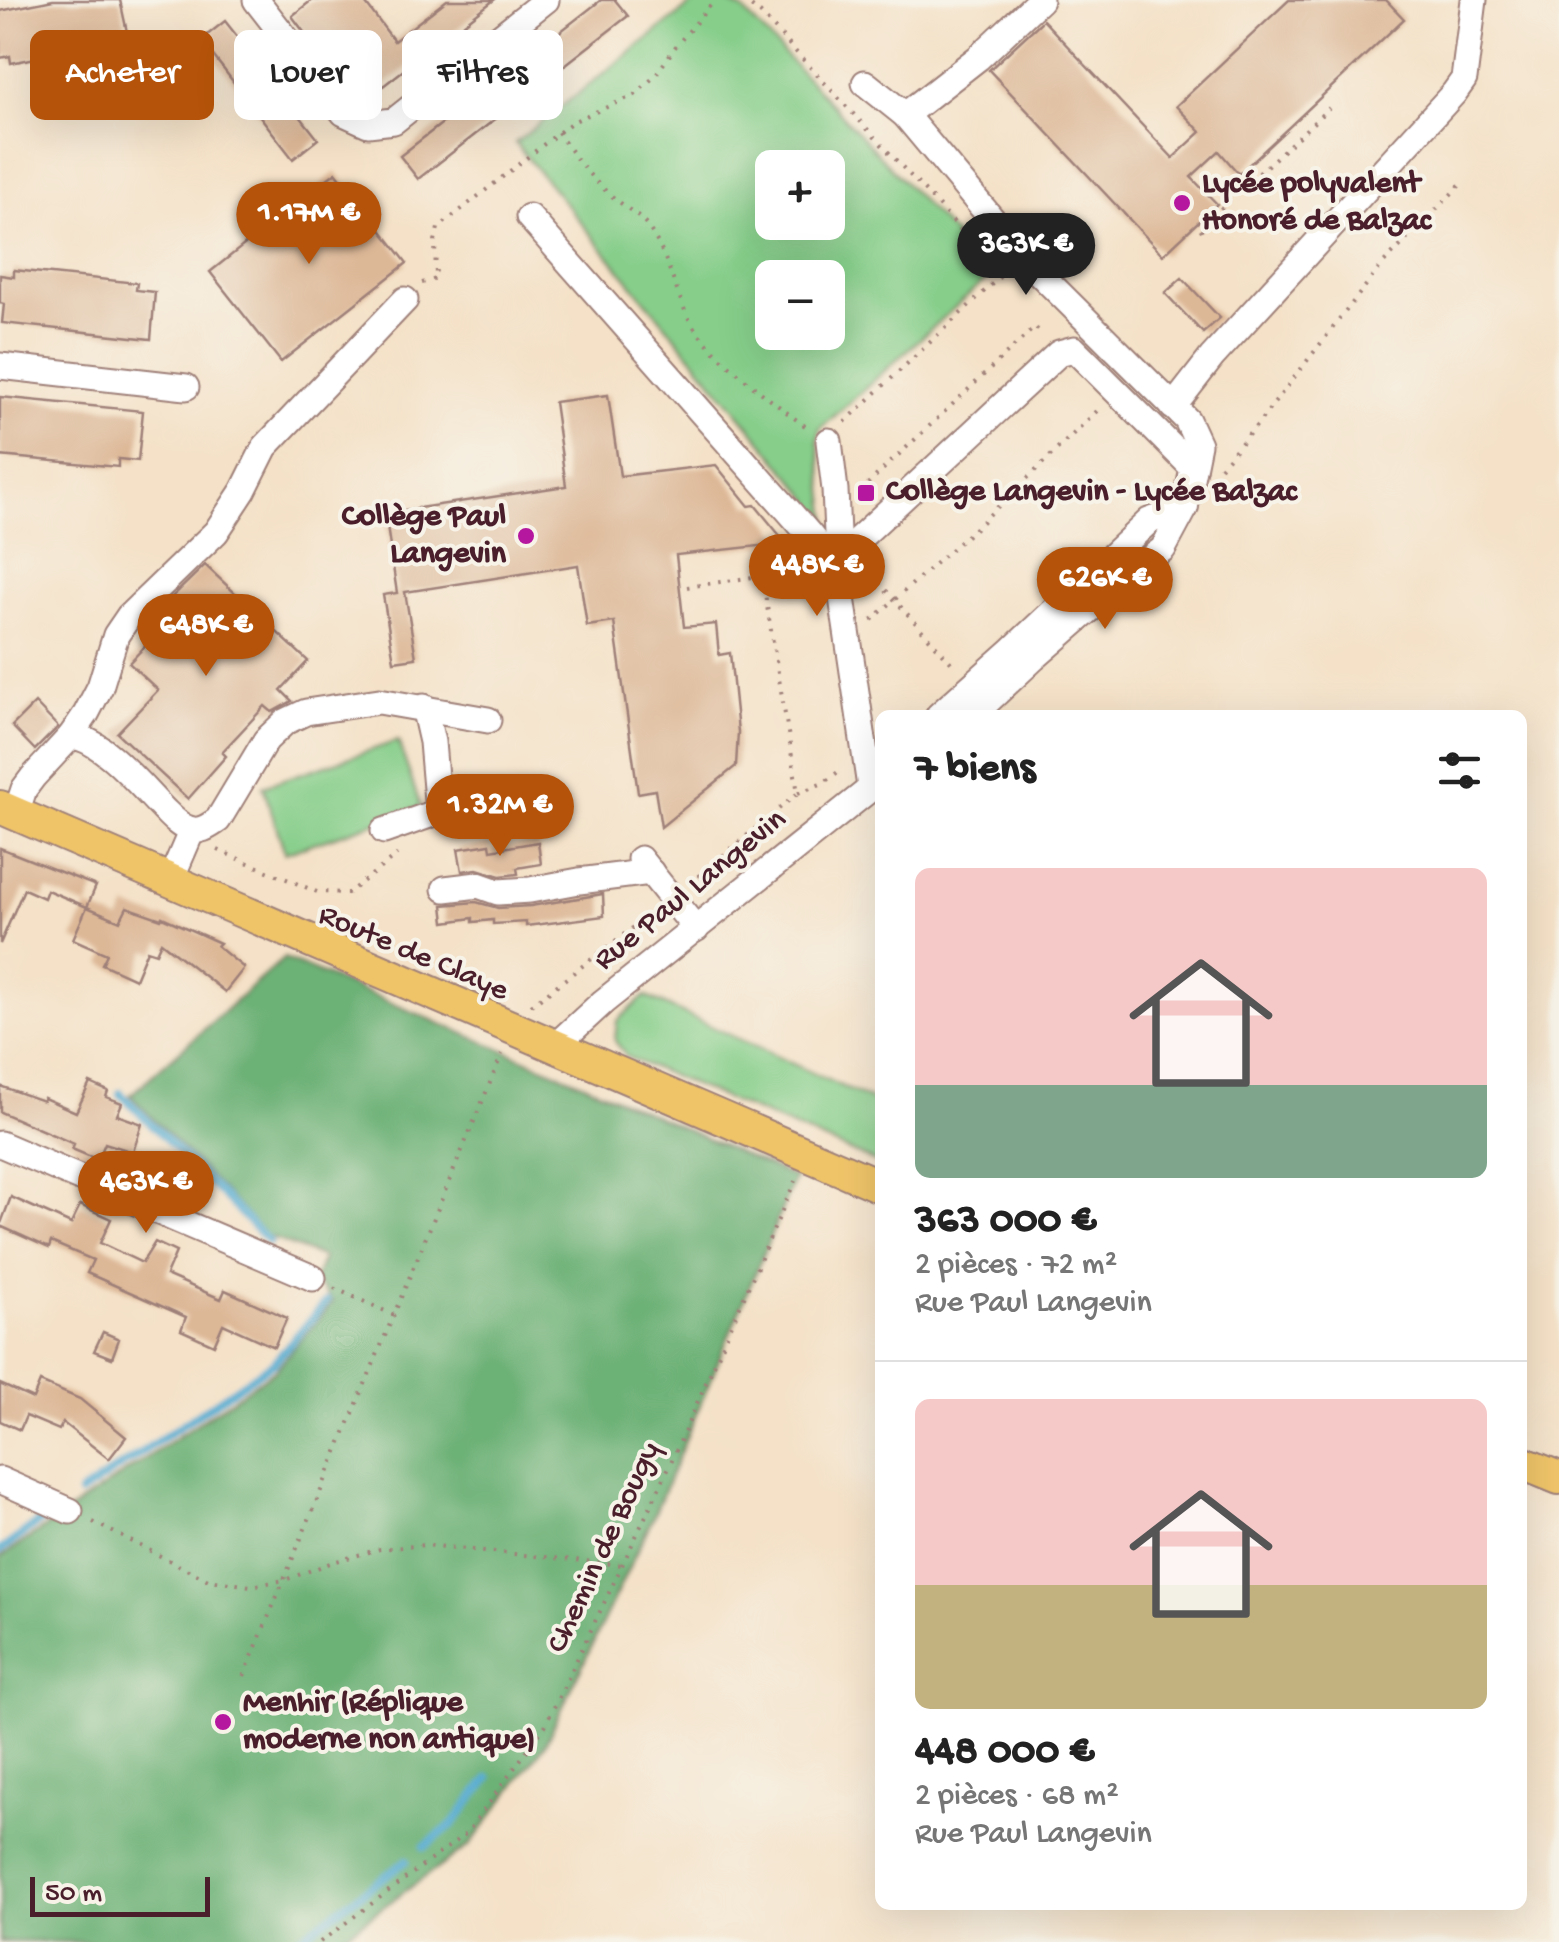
<!DOCTYPE html>
<html lang="fr">
<meta charset="utf-8">
<style>
body{margin:0;font-family:"Gochi Hand",sans-serif;background:#f6f6f6;color:#222;height:100vh;display:flex;flex-direction:column;font-size:38px;white-space:nowrap}
*{box-sizing:border-box;margin:0}
p{font-size:32px;color:#767676}
.icon{flex:none;width:55px;height:55px;fill:none;stroke:currentColor;stroke-width:2;stroke-linecap:round;stroke-linejoin:round}
.map{position:relative;flex:1;overflow:hidden}
.panel{position:absolute;left:875px;top:710px;width:652px;height:1200px;display:flex;flex-direction:column;background:#fff;border-radius:15px;box-shadow:0 10px 40px #0002}
.panel>*{flex:none}
.guide{position:absolute;left:30px;top:30px;width:695px;height:90px;display:flex;gap:20px}
.fabs{position:absolute;left:755px;top:150px;display:grid;gap:20px}
.fabs a{display:grid;place-items:center;width:90px;height:90px;border-radius:15px;background:#fff;box-shadow:0 10px 40px #0002;font-size:50px}
.scale{position:absolute;left:30px;bottom:25px;width:180px;box-sizing:border-box;padding-left:10px;border:5px solid #4a1f2b;border-top:0;font-size:28px;line-height:35px;white-space:nowrap;color:#4a1f2b;-webkit-text-stroke:8px #f7f3e8;paint-order:stroke}
.price{position:absolute;translate:-50% -85px;padding:0 22px;border-radius:35px;background:#b45309;color:#fff;font-size:32px;line-height:65px;filter:drop-shadow(0 2px 5px #0008)}
.price::after{content:'';position:absolute;left:50%;top:60px;width:30px;height:22px;margin-left:-15px;background:inherit;clip-path:polygon(0 0,100% 0,50% 100%)}
.price.active{background:#222;color:#fff}
ul{padding:0;list-style:none}
li{display:grid;align-content:center;gap:20px;height:530px;padding:0 40px}
li+li{border-top:2px solid #e0e0e0}
li span{display:grid;place-items:center;height:310px;border-radius:15px;color:#555}
li>.icon{margin-inline-start:auto}
span .icon{width:180px;height:180px;fill:#fffc;stroke-width:1}
li b{font-size:42px}
h2{display:flex;justify-content:space-between;align-items:center;height:120px;padding:0 40px;font-size:42px}
.chip{padding:0 35px;border-radius:15px;background:#fff;box-shadow:0 10px 40px #0002;font-size:35px;line-height:90px}
.chip.active{background:#b45309;color:#fff}
.map>svg:first-child{display:block}
.green{fill:#86ce8a;stroke:#68765a;stroke-width:2.5;fill-rule:evenodd}
.forest{fill:#6cb176;stroke:#5b6850;stroke-width:2.5}
.lines{fill:none;stroke-linecap:round;stroke-linejoin:round}
.stream{stroke:#53aad0;stroke-width:8}
.building{fill:#ddb897}
.minor-casing{stroke:#9f8079;stroke-width:29}
.major-casing{stroke:#9f8079;stroke-width:36}
.path{stroke:#9f8079;stroke-width:4;stroke-dasharray:2.5 8;stroke-linecap:butt}
.minor{stroke:#fff;stroke-width:25}
.major{stroke:#efc469;stroke-width:32}
.poi-dot{fill:#b5179e;stroke:#f7f3e8;stroke-width:4}
.labels{text-anchor:middle;dominant-baseline:central;stroke-width:8;stroke-linejoin:round;paint-order:stroke}
.poi-label{font-size:32px;font-weight:bold;fill:#4a1f2b;stroke:#f7f3e8;text-anchor:start}
.street-label{font-size:32px;fill:#4a1f2b;stroke:#f7f3e8}
</style>
<div class="map">
<svg width="1559" height="1942" viewBox="0 0 1559 1942">
<rect width="100%" height="100%" fill="#f7f3e8"/>
<filter id="ink" filterUnits="userSpaceOnUse"><feTurbulence type="fractalNoise" baseFrequency=".01" numOctaves="2"/><feDisplacementMap in="SourceGraphic" scale="20" xChannelSelector="R" yChannelSelector="G"/><feConvolveMatrix kernelMatrix="1 2 1 2 8 2 1 2 1" color-interpolation-filters="sRGB"/></filter>
<filter id="wash" filterUnits="userSpaceOnUse"><feTurbulence type="fractalNoise" baseFrequency=".0048" numOctaves="4" result="noise"/><feDisplacementMap in="SourceGraphic" scale="40" xChannelSelector="R" yChannelSelector="G"/><feGaussianBlur stdDeviation="2.25" result="paint"/><feColorMatrix in="noise" values="0 0 0 0 0 0 0 0 0 0 0 0 0 0 0 0 0 1.4 0 .05"/><feComposite in="paint" operator="in"/></filter>
<g filter="url(#wash)">
<rect width="100%" height="100%" fill="#f4e1c7"/>
<g class="green">
<path d="M697 0H723L743 10 991 275 820 429 818 441 828 521 515 143ZM772 168H828V222H772ZM772 278H828V332H772Z"/>
<polygon points="398,741 421,807 285,853 263,786"/>
<polygon points="645,996 880,1104 880,1164 627,1057 615,1041 617,1021"/>
</g>
<polygon class="forest" points="284,958 573,1079 795,1178 653,1517 544,1746 470,1845 334,1942 0,1942 0,1558 275,1370 333,1302 314,1280 323,1258 267,1236 130,1095"/>
<g class="lines">
<g class="stream">
<polyline points="120,1093 269,1242"/>
<polyline points="80,1494 273,1363 327,1301"/>
<polyline points="0,1551 46,1517"/>
<polyline points="424,1847 453,1824 489,1778"/>
<polyline points="294,1942 406,1861"/>
</g>
</g>
<g id="blocks">
<g class="building">
<polygon points="53,0 120,0 127,32 108,36 109,43 11,63 10,56 0,58 0,11"/>
<polygon points="312,0 363,0 394,41 447,0 494,0 374,93 345,56 330,67 292,16"/>
<polygon points="601,0 615,0 628,16 418,179 400,156"/>
<polygon points="1289,0 1386,0 1404,19 1239,174 1219,151 1191,177 1217,204 1163,255 989,70 1043,20 1173,158 1201,132 1176,106"/>
<polygon points="225,21 318,139 293,159 201,40"/>
<polygon points="336,172 407,263 281,362 210,272"/>
<polygon points="14,270 137,283 136,290 155,292 151,339 2,323 4,304 0,303 0,275 14,277"/>
<polygon points="1182,278 1220,318 1203,333 1165,293"/>
<polygon points="608,395 620,476 716,465 749,506 755,505 786,543 676,555 684,627 716,624 719,655 730,653 738,732 736,766 661,827 655,790 638,793 614,622 587,626 578,565 405,592 416,658 394,661 383,595 397,593 385,513 566,486 554,402"/>
<polygon points="0,397 143,411 138,461 118,459 118,467 0,456"/>
<polygon points="205,565 308,661 281,690 292,701 272,712 265,706 222,752 226,756 188,799 117,733 158,690 129,663 152,639 140,628"/>
<polygon points="35,703 58,727 35,750 12,726"/>
<polygon points="538,842 541,864 517,868 518,874 500,876 477,869 462,871 458,849 490,844 491,850"/>
<polygon points="0,848 96,886 87,907 120,921 127,907 161,919 162,917 220,943 217,946 244,968 225,992 161,942 156,953 147,950 135,979 102,964 107,954 73,939 87,907 47,890 44,898 24,889 0,944"/>
<polygon points="603,894 604,916 526,926 526,922 493,924 493,920 473,922 473,918 445,922 443,905 476,902 498,908 531,906"/>
<polygon points="90,1083 108,1091 106,1097 122,1103 117,1115 142,1124 133,1152 105,1143 98,1160 72,1149 74,1144 0,1112 0,1086 43,1101 44,1098 76,1112"/>
<polygon points="11,1197 71,1224 80,1205 111,1219 100,1243 142,1263 155,1242 176,1252 166,1275 221,1299 225,1290 287,1318 274,1347 223,1324 214,1345 181,1330 186,1317 87,1273 93,1260 51,1242 49,1248 0,1226"/>
<polygon points="103,1332 119,1339 112,1358 94,1351"/>
<polygon points="40,1382 80,1399 126,1437 109,1459 63,1423 59,1430 26,1416 20,1430 0,1421 0,1384 33,1399"/>
</g>
</g>
</g>
<g filter="url(#ink)">
<use href="#blocks" fill-opacity="0" stroke="#9f8079" stroke-width="2.5"/>
<g class="lines">
<defs>
<g id="minor">
<polyline points="256,0 344,113 368,124 394,121 546,0"/>
<polyline points="865,83 905,115 1028,262 1187,420 1198,444 1185,508 1163,549 1141,565 1034,658 973,715"/>
<polyline points="905,115 978,58 1040,0"/>
<polyline points="529,217 809,534 821,549 837,559 1059,353 1074,349 1193,468"/>
<polyline points="0,366 186,387"/>
<polyline points="1173,407 1212,357 1454,93 1464,79 1474,0"/>
<polyline points="829,441 835,490 839,577 870,787"/>
<polyline points="939,715 1012,650 1149,521 1185,508"/>
<polyline points="71,736 86,714 100,687 116,635 129,616 216,532 243,491 265,447 405,300"/>
<path d="M16 813 24 789 33 777 71 736C102 738 142 788 164 810 171 817 179 826 189 829 200 833 209 826 218 820L266 740 285 722 306 712 379 701 488 720"/>
<polyline points="384,831 438,812 432,742 424,707"/>
<polyline points="640,859 696,929"/>
<polyline points="171,879 192,830"/>
<polyline points="445,889 478,885 498,892 530,890 579,881 651,872"/>
<polyline points="554,1047 603,1002 880,781"/>
<polyline points="0,1144 313,1278"/>
<polyline points="0,1480 70,1511"/>
</g>
<g id="major">
<polyline points="0,807 880,1186"/>
<polyline points="1522,1463 1559,1478"/>
</g>
</defs>
<use href="#minor" class="minor-casing"/>
<use href="#major" class="major-casing"/>
<g class="path">
<polyline points="743,0 760,13 995,267 1000,269"/>
<path d="M558 132C573 156 591 179 613 197 625 207 638 215 648 227 668 255 674 289 689 319 707 353 776 405 808 428"/>
<polyline points="1202,231 1200,228 1329,108"/>
<polyline points="422,283 436,279 435,241 438,228 572,122 635,95 655,76 676,46 715,0"/>
<polyline points="845,422 1006,271"/>
<polyline points="1220,467 1258,424 1381,266 1463,182"/>
<polyline points="860,491 1035,327 1042,335"/>
<polyline points="865,567 956,668"/>
<polyline points="687,587 793,571 804,563"/>
<polyline points="872,620 983,521 1099,409"/>
<polyline points="798,793 823,783 842,769"/>
<polyline points="218,850 317,892 348,893 397,855"/>
<polyline points="690,883 798,793 762,576"/>
<polyline points="531,1005 651,914"/>
<polyline points="334,1288 394,1315"/>
<polyline points="93,1522 208,1580 251,1586 285,1580 333,1562 380,1549 426,1545 623,1565"/>
<polyline points="244,1676 502,1054"/>
<polyline points="320,1942 467,1833 545,1726 664,1478 795,1181"/>
</g>
<use href="#minor" class="minor"/>
<use href="#major" class="major"/>
</g>
</g>
<g class="poi-dot">
<circle cx="1182" cy="203" r="10"/>
<rect x="856" y="483" width="20" height="20" rx="5"/>
<circle cx="526" cy="536" r="10"/>
<circle cx="223" cy="1722" r="10"/>
</g>
<g class="labels">
<g class="poi-label">
<text x="1202" y="185">Lycée polyvalent<tspan x="1202" dy="37">Honoré de Balzac</tspan></text>
<text x="886" y="493">Collège Langevin - Lycée Balzac</text>
<text x="506" y="518" text-anchor="end">Collège Paul<tspan x="506" dy="37">Langevin</tspan></text>
<text x="243" y="1704">Menhir (Réplique<tspan x="243" dy="37">moderne non antique)</tspan></text>
</g>
<g class="street-label">
<text transform="translate(691 891) rotate(-39)">Rue Paul Langevin</text>
<text transform="translate(413 954) rotate(23)">Route de Claye</text>
<text transform="translate(605 1548) rotate(-65)">Chemin de Bougy</text>
</g>
</g>
</svg>
<div class="fabs">
<a>+</a>
<a>−</a>
</div>
<div class="scale">50 m</div>
<b class="price" style="left:309px;top:267px">1.17M €</b>
<b class="price active" style="left:1026px;top:298px">363K €</b>
<b class="price" style="left:817px;top:619px">448K €</b>
<b class="price" style="left:1105px;top:632px">626K €</b>
<b class="price" style="left:206px;top:679px">648K €</b>
<b class="price" style="left:500px;top:859px">1.32M €</b>
<b class="price" style="left:146px;top:1236px">463K €</b>
<div class="guide">
<a class="chip active">Acheter</a>
<a class="chip">Louer</a>
<a class="chip">Filtres</a>
</div>
<section class="panel">
<h2>7 biens<svg class="icon" aria-label="filters" viewBox="0 0 24 24"><path d="M4 7h16M4 17h16"/><circle cx="9" cy="7" r="2"/><circle cx="15" cy="17" r="2"/></svg></h2>
<ul>
<li><span style="background:linear-gradient(#f6c9c9 70%,#7fa58c 0)"><svg class="icon" aria-label="home" viewBox="0 0 24 24"><path d="M3 11l9-7 9 7M6 9v11h12V9"/></svg></span><div><b>363 000 €</b><p>2 pièces · 72 m²</p><p>Rue Paul Langevin</p></div></li>
<li><span style="background:linear-gradient(#f6c9c9 60%,#c2b280 0)"><svg class="icon" aria-label="home" viewBox="0 0 24 24"><path d="M3 11l9-7 9 7M6 9v11h12V9"/></svg></span><div><b>448 000 €</b><p>2 pièces · 68 m²</p><p>Rue Paul Langevin</p></div></li>
</ul>
</section>
</div>
